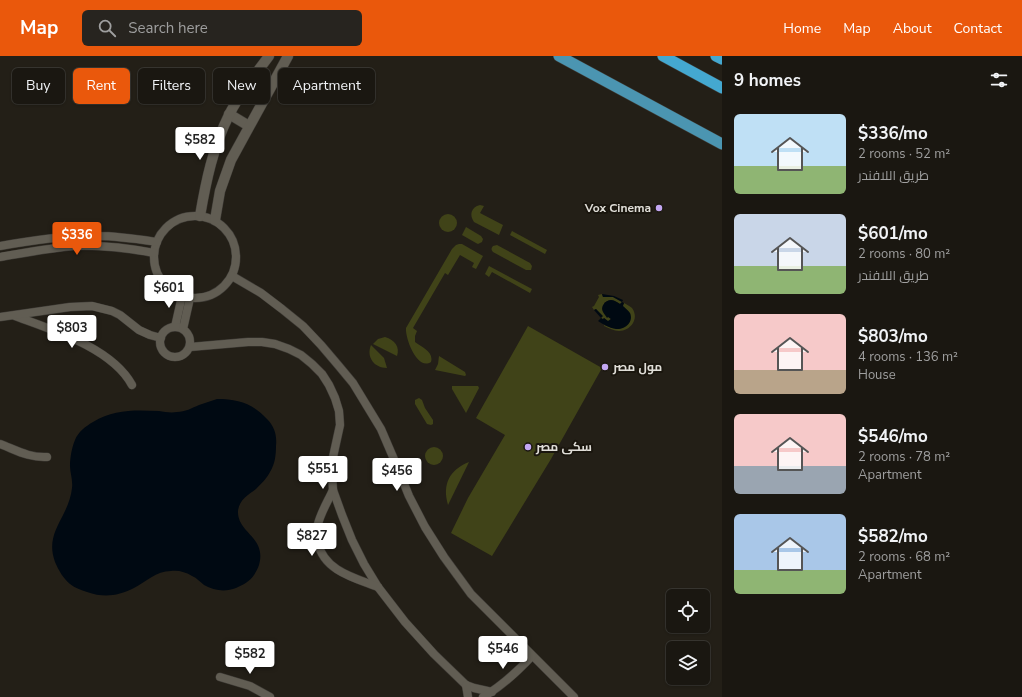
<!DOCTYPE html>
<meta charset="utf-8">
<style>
body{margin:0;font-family:"Nunito Sans",Cairo,sans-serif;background:#27241f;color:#f1f3f6;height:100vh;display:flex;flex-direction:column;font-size:15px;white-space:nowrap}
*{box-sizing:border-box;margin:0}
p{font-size:13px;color:#9f9f9f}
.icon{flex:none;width:22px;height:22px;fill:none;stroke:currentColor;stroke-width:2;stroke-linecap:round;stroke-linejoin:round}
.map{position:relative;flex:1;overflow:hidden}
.panel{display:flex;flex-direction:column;background:#1a1711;width:300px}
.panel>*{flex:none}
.guide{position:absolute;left:12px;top:12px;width:380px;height:36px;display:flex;gap:8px}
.fabs{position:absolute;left:666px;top:533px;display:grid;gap:8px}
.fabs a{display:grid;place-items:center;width:44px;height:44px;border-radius:6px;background:#1a1711;box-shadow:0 1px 3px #0004,0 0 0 1px #383631;font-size:20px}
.price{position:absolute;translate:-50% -34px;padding:0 9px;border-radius:4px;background:#fff;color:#222;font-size:13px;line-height:26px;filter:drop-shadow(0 1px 2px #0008)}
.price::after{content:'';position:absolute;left:50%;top:24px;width:12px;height:9px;margin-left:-6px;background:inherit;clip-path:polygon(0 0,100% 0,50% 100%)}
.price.active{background:#ea580c;color:#fff}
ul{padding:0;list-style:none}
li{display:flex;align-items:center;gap:12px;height:100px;padding:0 12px}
li span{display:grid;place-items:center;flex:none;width:112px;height:80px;border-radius:6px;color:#555}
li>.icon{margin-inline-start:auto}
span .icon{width:48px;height:48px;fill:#fffc;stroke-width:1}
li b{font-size:17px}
h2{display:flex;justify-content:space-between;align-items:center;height:48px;padding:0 12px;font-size:17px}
.pill{padding:0 14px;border-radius:6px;background:#1a1711;box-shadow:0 1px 3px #0004,0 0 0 1px #383631;font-size:14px;line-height:36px}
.pill.active{background:#ea580c;color:#fff}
header{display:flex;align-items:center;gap:24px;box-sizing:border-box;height:56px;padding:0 20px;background:#ea580c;color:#fff}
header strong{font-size:19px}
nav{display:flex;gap:22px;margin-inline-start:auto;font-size:14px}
.search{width:280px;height:36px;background:#27241f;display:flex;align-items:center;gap:10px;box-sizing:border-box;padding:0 14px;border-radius:6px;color:#9f9f9f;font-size:15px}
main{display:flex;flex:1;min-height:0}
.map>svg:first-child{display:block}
.green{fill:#404318}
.water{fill:#000912}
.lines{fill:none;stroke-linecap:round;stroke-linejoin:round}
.minor-casing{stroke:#3f3c37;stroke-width:9}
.tertiary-casing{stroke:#3f3c37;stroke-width:11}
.primary-casing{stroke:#3f3c37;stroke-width:12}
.trunk-casing{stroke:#3f3c37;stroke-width:12}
.minor{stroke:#615d53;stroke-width:8}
.tertiary{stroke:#615d53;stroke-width:10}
.primary{stroke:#4b95b1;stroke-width:11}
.trunk{stroke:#44a8d0;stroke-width:11}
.poi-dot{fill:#c3a7f2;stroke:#1a160e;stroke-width:1.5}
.labels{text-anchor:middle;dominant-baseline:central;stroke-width:4;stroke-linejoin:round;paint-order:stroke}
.poi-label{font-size:12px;font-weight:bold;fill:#e0ded8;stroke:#1a160e;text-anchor:start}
</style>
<header>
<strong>Map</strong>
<div class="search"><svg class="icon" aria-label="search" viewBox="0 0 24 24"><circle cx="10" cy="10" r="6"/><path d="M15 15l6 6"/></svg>Search here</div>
<nav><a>Home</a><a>Map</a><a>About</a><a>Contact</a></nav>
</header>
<main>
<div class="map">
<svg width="722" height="641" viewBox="0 0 722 641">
<rect width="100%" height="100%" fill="#231f17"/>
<g class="green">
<path d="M480 149 484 150 480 157 503 169 499 179 474 166C469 159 471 151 480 149Z"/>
<circle cx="448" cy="167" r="9"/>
<polygon points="466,171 481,180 483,183 482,186 478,188 476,187 462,179"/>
<polygon points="512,175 547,194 545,198 510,179"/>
<path d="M459 188H462L483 200 476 213 472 211 474 207 460 199 448 219 445 217 413 272 417 275 415 280V286C422 291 434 296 431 306 417 315 405 282 406 272L452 193 456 189Z"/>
<path d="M497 189 530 207 532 210 531 214H526L493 196C491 194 491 192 493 190Z"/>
<polygon points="489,210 532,233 530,237 492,216 489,221 485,218"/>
<path d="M602 238 603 241H613L622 246 620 248C615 245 609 243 604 247L608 260 611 263 608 266 604 262 603 264 601 262 602 260 596 253 594 254 592 251 594 250 599 241 598 239Z"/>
<path d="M624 247C627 249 630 250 632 252 640 263 630 275 619 275 614 275 609 272 604 270V269L612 272 629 267C632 259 629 255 622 250Z"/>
<polygon points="528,270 602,312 551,403 492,500 451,477 468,442 505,379 476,362"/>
<path d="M385 281C395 284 400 291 397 300L373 288 378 283Z"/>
<path d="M371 289 384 302 387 312C374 312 366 301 371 289Z"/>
<polygon points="439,300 465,316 466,319 465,320 435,314 438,308"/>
<polygon points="452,330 478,330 479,332 466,357 452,333"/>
<polygon points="419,342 422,344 425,352 433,364 433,368 431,369 427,368 415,348 415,344"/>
<circle cx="434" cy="400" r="9"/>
<path d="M469 406 448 449C442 429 449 414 469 406Z"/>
</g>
<g class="water">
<path d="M602 238 614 240 623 244 622 246 624 247 623 250C625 252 628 254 630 257 634 266 625 274 616 273 609 272 603 268 598 265L601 262 594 254 596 253 603 260 601 262 603 263 604 262 608 265 611 263 608 261 607 262C606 260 604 258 603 256 600 251 605 244 611 244 614 244 617 246 620 248L622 246 613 241H603Z"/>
<path d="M217 343C238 343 252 347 267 363 275 371 277 380 276 390 276 399 275 408 270 416 267 422 261 428 256 433 248 439 239 444 238 455 237 477 267 481 259 509 258 512 256 516 254 519 250 525 243 529 236 532 226 536 214 535 204 529 200 526 197 522 192 520 186 516 178 514 171 515 156 515 146 526 134 532 118 540 104 542 87 536 81 534 75 532 70 528 63 522 59 515 55 506 48 486 55 475 64 457 68 449 71 441 72 432 73 424 70 417 70 410 70 401 72 391 75 384 78 376 86 370 93 366 114 353 135 354 159 355 165 356 171 357 177 356 185 356 192 352 199 349 205 347 211 345 217 343Z"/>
</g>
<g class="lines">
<defs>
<g id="minor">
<circle cx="195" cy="201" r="41"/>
<path d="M0 190C32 184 65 179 98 180 118 180 137 183 157 186"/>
<path d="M0 201C24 197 49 192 74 190 101 189 128 192 154 197"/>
<polyline points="232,220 261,237 282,253 303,270 321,289 338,309 353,327 381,373 396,408 409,440 425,471 444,501 471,538 574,641"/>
<path d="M15 260C53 274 112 292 132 329"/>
<polyline points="0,261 70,251 92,250 112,255 120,259 139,274 150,279 161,282"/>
<polyline points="175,271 182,240"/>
<circle cx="175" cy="286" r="15"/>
<polyline points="183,273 190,242"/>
<polyline points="190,291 248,286 262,286 275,288 289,293 301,299 312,308 322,318 329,329 335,342 339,355 340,369 333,401 332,418 333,434 342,459 352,484 364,508 378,531 405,566 434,598 466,629 474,632 492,636"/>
<path d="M0 388C16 394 29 402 47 401"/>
<path d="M333 434C328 445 321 456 318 468 316 474 317 481 318 487 324 515 355 522 378 531"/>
<polyline points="220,621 250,630 270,641"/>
<polyline points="466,629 468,641"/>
<path d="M483 641C502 630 517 616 532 600"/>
</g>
<g id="tertiary">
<polyline points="229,58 249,70"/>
<path d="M200 160C206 125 213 91 229 59 239 38 255 19 269 0"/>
<polyline points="215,164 220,135 231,104 288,0"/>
</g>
<polyline id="primary" points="559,0 722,88"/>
<g id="trunk">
<polyline points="663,0 722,32"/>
<polyline points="716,0 722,3"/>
</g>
</defs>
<use href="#minor" class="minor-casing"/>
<use href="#tertiary" class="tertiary-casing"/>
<use href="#primary" class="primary-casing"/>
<use href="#trunk" class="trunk-casing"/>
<use href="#minor" class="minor"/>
<use href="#tertiary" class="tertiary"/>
<use href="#primary" class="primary"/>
<use href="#trunk" class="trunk"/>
</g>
<g class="poi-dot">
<circle cx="659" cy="152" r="4"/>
<circle cx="605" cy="311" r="4"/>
<circle cx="528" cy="391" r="4"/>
</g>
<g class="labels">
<g class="poi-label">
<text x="651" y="152" text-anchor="end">Vox Cinema</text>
<text x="613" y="311">مول مصر</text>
<text x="536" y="391">سكى مصر</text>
</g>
</g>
</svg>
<div class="fabs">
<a><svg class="icon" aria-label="locate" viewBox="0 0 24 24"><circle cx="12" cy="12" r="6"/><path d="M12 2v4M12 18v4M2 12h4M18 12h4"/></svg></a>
<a><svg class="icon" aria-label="layers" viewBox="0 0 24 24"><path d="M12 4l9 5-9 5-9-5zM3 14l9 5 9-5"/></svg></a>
</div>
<b class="price" style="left:200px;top:105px">$582</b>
<b class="price active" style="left:77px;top:200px">$336</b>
<b class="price" style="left:169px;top:253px">$601</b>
<b class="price" style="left:72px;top:293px">$803</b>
<b class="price" style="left:323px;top:434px">$551</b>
<b class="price" style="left:397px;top:436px">$456</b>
<b class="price" style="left:312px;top:501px">$827</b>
<b class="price" style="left:503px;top:614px">$546</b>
<b class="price" style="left:250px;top:619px">$582</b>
<div class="guide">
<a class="pill">Buy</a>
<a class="pill active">Rent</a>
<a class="pill">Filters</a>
<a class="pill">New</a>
<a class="pill">Apartment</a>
</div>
</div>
<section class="panel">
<h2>9 homes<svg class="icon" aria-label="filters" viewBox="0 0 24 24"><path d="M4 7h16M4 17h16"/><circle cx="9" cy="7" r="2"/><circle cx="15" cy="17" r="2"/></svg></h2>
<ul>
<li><span style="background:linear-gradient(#bfe0f5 65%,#8fb573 0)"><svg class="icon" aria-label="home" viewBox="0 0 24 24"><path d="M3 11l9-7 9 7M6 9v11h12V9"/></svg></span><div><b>$336/mo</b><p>2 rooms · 52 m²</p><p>طريق اللافندر</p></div></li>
<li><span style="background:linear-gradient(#c9d6e8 65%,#8fb573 0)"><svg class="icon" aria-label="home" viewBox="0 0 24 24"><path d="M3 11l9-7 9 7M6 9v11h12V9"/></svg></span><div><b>$601/mo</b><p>2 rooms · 80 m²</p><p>طريق اللافندر</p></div></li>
<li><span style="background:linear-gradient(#f6c9c9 70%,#b9a48a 0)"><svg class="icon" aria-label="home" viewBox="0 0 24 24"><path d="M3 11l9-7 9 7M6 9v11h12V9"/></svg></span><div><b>$803/mo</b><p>4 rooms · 136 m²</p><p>House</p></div></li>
<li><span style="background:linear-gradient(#f6c9c9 65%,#9aa5b1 0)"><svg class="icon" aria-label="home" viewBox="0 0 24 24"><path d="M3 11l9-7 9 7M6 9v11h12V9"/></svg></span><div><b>$546/mo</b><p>2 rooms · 78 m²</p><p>Apartment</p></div></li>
<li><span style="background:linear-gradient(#a9c7e8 70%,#8fb573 0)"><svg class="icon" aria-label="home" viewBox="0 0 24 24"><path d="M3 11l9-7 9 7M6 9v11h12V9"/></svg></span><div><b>$582/mo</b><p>2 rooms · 68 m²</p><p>Apartment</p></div></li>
</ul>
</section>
</main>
